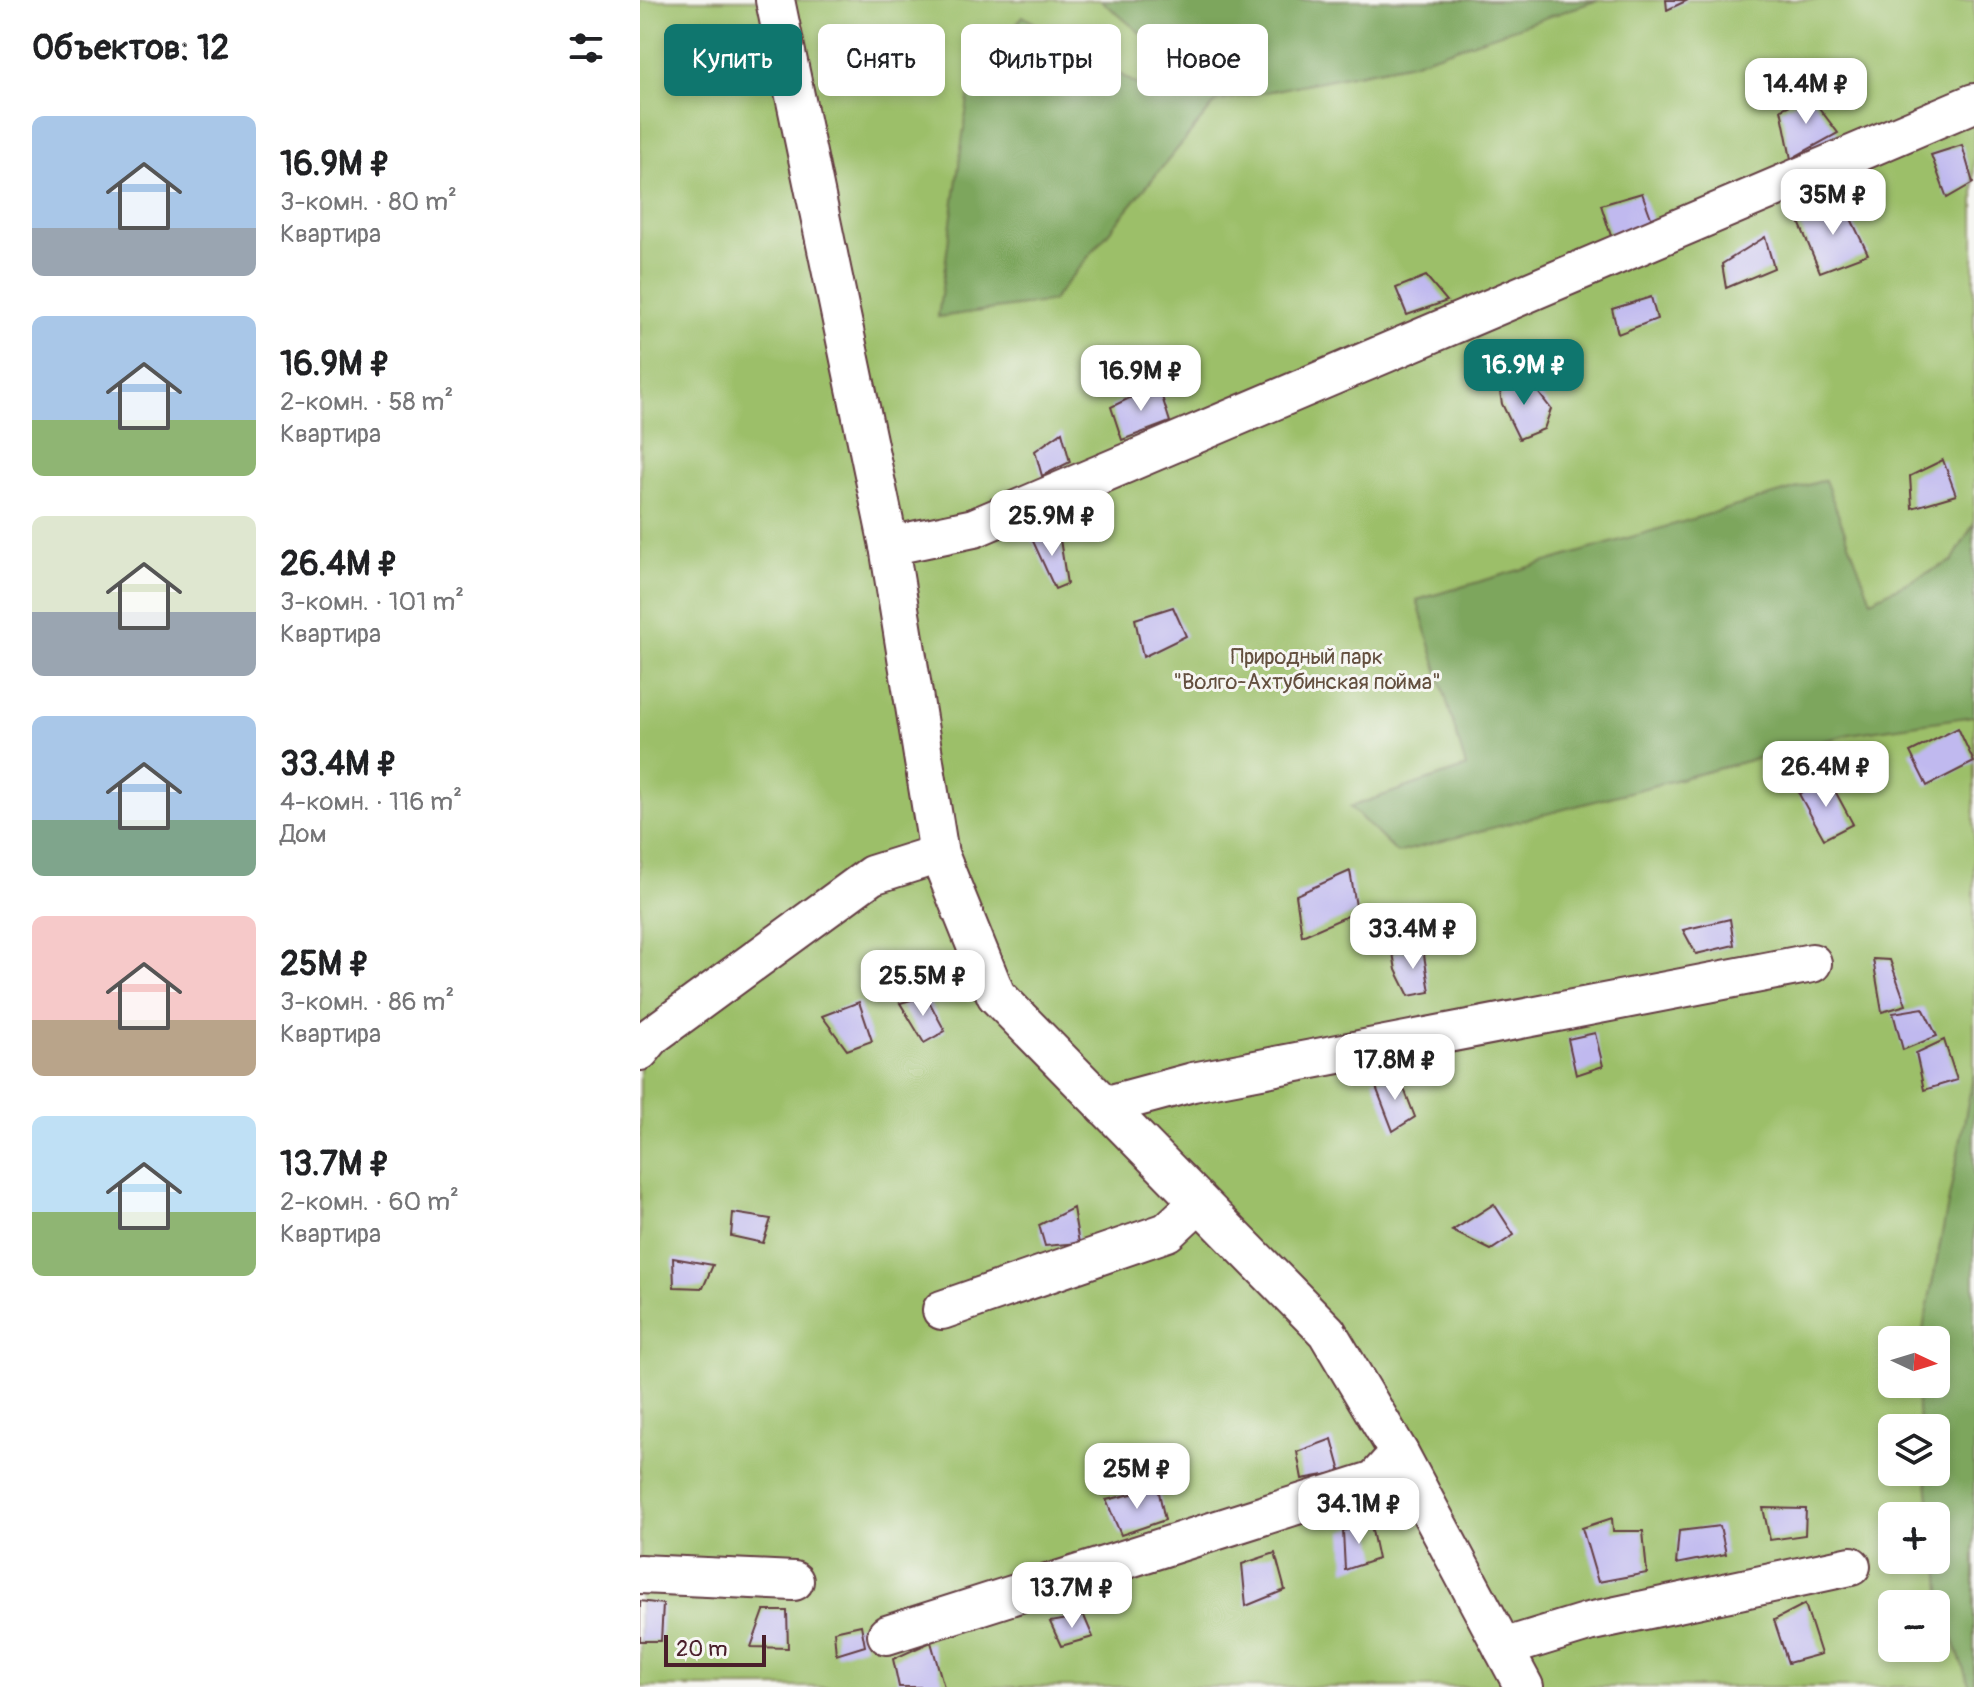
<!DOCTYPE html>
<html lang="ru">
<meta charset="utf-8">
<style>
body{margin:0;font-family:Pangolin,sans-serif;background:#f6f6f6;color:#202124;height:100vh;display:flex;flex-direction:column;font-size:30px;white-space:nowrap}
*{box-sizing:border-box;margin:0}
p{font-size:26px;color:#757577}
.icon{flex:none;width:44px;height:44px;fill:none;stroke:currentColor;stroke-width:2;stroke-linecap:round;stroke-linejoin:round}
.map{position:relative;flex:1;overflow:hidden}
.panel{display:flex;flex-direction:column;background:#fff;width:640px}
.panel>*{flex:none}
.hud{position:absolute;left:24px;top:24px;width:760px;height:72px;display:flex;gap:16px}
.needle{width:52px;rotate:94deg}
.controls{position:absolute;left:1238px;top:1326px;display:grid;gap:16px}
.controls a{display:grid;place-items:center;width:72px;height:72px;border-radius:12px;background:#fff;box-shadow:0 4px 12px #0003;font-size:40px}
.scale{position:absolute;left:24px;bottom:20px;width:102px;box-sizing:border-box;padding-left:8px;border:4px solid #4a1f2b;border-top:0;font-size:22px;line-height:28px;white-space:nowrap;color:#4a1f2b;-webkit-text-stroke:6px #f6f6f2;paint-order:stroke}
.price{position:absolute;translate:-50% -68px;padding:0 18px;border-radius:16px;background:#fff;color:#222;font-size:26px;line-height:52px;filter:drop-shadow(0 2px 4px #0008)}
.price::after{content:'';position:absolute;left:50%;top:48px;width:24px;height:18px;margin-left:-12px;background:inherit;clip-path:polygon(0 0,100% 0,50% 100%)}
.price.on{background:#0f766e;color:#fff}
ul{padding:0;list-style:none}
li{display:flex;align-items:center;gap:24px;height:200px;padding:0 32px}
li span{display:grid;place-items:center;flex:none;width:224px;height:160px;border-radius:12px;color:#555}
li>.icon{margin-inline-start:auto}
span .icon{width:96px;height:96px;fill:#fffc;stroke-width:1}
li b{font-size:34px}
h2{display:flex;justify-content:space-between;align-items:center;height:96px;padding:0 32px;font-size:34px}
.pill{padding:0 28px;border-radius:12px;background:#fff;box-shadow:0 4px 12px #0003;font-size:28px;line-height:72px}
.pill.on{background:#0f766e;color:#fff}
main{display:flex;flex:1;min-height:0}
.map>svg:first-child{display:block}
.green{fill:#9cbf69;stroke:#736f4a;stroke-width:2;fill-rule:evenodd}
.forest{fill:#7da65d;stroke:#646244;stroke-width:2}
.building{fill:#c0b9ef}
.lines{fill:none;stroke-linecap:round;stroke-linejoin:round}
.minor-casing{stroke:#633d43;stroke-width:42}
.minor{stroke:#fff;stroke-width:38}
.labels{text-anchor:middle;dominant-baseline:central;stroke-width:6;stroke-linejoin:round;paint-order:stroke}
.park-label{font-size:22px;fill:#634f3e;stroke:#f6f6f2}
</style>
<main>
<section class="panel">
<h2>Объектов: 12<svg class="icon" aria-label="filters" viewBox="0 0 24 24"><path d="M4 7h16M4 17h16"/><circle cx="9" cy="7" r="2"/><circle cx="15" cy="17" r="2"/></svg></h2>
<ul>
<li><span style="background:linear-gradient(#a9c7e8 70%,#9aa5b1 0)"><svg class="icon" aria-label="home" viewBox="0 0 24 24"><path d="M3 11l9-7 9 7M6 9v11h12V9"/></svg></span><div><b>16.9M ₽</b><p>3-комн. · 80 m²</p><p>Квартира</p></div></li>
<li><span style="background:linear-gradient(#a9c7e8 65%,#8fb573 0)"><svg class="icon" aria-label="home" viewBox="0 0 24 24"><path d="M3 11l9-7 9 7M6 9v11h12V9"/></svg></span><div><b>16.9M ₽</b><p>2-комн. · 58 m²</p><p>Квартира</p></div></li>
<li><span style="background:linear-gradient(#dfe7d0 60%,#9aa5b1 0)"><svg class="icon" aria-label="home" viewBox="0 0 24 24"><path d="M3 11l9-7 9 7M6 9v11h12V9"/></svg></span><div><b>26.4M ₽</b><p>3-комн. · 101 m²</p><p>Квартира</p></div></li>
<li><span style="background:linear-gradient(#a9c7e8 65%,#7fa58c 0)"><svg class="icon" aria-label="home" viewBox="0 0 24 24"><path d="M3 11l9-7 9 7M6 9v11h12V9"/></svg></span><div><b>33.4M ₽</b><p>4-комн. · 116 m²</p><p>Дом</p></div></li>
<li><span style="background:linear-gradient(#f6c9c9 65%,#b9a48a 0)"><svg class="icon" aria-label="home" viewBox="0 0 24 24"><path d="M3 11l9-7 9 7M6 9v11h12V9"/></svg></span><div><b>25M ₽</b><p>3-комн. · 86 m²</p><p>Квартира</p></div></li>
<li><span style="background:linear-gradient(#bfe0f5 60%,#8fb573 0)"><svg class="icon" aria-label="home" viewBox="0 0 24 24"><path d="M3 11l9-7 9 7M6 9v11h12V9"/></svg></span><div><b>13.7M ₽</b><p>2-комн. · 60 m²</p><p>Квартира</p></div></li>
</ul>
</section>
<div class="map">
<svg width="1334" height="1687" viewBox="0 0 1334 1687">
<rect width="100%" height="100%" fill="#f6f6f2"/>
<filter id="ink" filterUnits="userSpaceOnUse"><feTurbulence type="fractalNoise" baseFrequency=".0125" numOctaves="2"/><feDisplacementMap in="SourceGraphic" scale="16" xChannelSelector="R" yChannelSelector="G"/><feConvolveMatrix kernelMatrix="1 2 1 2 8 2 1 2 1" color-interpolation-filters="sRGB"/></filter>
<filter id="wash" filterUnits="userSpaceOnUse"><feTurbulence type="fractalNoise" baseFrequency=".006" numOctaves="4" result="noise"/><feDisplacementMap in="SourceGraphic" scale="32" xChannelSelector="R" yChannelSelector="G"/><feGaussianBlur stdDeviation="1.8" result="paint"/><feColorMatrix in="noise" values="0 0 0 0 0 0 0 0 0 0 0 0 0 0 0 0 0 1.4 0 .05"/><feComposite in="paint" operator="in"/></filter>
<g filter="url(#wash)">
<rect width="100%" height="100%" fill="#efe5ca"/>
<path class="green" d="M0 0H1334V1687H0ZM1252 1340H1296V1384H1252ZM1252 1428H1296V1472H1252ZM1252 1516H1296V1560H1252ZM1252 1604H1296V1648H1252Z"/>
<g class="forest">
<polygon points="461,0 958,0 772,63 576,102 412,301 298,317 331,77 383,16 503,88 541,67"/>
<polygon points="1185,480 1231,600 1312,561 1334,523 1334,716 1210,734 757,853 710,807 826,767 777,600"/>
<polygon points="1334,1072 1334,1687 1330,1687 1302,1607 1296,1516 1291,1516 1286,1472 1296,1472 1296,1428 1280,1428 1275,1384 1296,1384 1296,1340 1281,1340"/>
</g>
<g id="blocks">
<g class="building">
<polygon points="1026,0 1048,0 1027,10"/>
<polygon points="1170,96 1198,133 1151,159 1141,109"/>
<polygon points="1322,145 1333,183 1307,198 1291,155"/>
<polygon points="1002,193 1013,223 971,236 961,205"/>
<polygon points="1202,200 1228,254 1180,272 1159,222"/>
<polygon points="1125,237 1134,268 1086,288 1082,264"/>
<polygon points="786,276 807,301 767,315 756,288"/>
<polygon points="1011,297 1017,319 978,334 972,309"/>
<polygon points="885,375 911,409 904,429 879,439 862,404 859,385"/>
<polygon points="518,384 530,422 482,440 471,407"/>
<polygon points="422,432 430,462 402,476 395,451"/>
<polygon points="1303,460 1316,495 1272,508 1270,476"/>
<polygon points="419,533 427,584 415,589 392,539"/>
<polygon points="533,607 546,636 503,657 495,619"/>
<polygon points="1318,728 1334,762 1287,786 1270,752"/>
<polygon points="1188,778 1213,824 1184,839 1159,794"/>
<polygon points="710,871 717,912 662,936 656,895"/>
<polygon points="1090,919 1094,945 1056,954 1043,930"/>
<polygon points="783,949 790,992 769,996 756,970 753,953"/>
<polygon points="1233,959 1250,960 1266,1005 1242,1012"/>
<polygon points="286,996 305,1031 284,1043 260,1003"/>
<polygon points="219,1002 232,1041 207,1050 182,1016"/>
<polygon points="1283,1008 1297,1036 1263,1050 1253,1013"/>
<polygon points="955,1033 963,1066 936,1075 928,1039"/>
<polygon points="1304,1040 1317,1080 1284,1090 1276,1053"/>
<polygon points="733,1079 761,1081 775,1117 753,1131"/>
<polygon points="854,1204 874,1235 851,1250 812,1231"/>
<polygon points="433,1208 439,1243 405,1246 399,1225"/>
<polygon points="93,1213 131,1219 123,1243 91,1236"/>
<polygon points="33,1258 73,1265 63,1288 34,1287"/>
<polygon points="692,1439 701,1472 662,1479 657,1452"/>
<polygon points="518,1488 525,1520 481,1535 466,1500"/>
<polygon points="1123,1508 1166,1509 1165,1535 1130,1540"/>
<polygon points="972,1518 973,1531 1003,1531 1007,1573 958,1582 942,1528"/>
<polygon points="730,1521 738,1559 705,1570 703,1531"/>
<polygon points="1080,1526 1086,1554 1036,1564 1039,1531"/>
<polygon points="635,1553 645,1590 606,1606 602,1564"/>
<polygon points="0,1601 23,1604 21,1641 0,1641"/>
<polygon points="1165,1604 1181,1654 1148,1663 1134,1620"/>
<polygon points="124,1611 147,1611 148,1648 111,1647"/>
<polygon points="444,1616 453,1637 421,1646 410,1622"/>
<polygon points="221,1625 225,1646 196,1655 194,1631"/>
<polygon points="291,1642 304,1687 259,1687 253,1659"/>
</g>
</g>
</g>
<g filter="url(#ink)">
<use href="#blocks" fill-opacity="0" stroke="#633d43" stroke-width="2"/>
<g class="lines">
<defs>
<g id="minor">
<polyline points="135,0 249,546 299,854 356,995 687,1332 759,1453 884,1687"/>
<polyline points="249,546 334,528 1334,103"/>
<polyline points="0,1051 13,1035 232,875 299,854"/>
<polyline points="464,1106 553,1082 1172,963"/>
<polyline points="302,1310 527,1232 557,1204"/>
<polyline points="0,1574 154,1581"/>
<polyline points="247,1635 735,1480 759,1453"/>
<polyline points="863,1648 948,1622 1211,1566"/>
</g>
</defs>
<use href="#minor" class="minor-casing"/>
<use href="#minor" class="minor"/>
</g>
</g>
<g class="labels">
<g class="park-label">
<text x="667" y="657">Природный парк<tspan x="667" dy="25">"Волго-Ахтубинская пойма"</tspan></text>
</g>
</g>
</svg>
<div class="controls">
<a><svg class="needle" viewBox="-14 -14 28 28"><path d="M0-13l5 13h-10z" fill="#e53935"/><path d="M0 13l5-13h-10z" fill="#757577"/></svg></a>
<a><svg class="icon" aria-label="layers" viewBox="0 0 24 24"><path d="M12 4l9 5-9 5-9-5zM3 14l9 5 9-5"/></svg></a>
<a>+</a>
<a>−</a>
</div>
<div class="scale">20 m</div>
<b class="price" style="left:1166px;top:126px">14.4M ₽</b>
<b class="price" style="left:1193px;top:237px">35M ₽</b>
<b class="price on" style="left:884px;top:407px">16.9M ₽</b>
<b class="price" style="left:501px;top:413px">16.9M ₽</b>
<b class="price" style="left:412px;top:558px">25.9M ₽</b>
<b class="price" style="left:1186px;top:809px">26.4M ₽</b>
<b class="price" style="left:773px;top:971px">33.4M ₽</b>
<b class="price" style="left:283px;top:1018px">25.5M ₽</b>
<b class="price" style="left:755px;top:1102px">17.8M ₽</b>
<b class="price" style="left:497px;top:1511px">25M ₽</b>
<b class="price" style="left:719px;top:1546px">34.1M ₽</b>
<b class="price" style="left:432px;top:1630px">13.7M ₽</b>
<div class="hud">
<a class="pill on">Купить</a>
<a class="pill">Снять</a>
<a class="pill">Фильтры</a>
<a class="pill">Новое</a>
</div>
</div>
</main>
